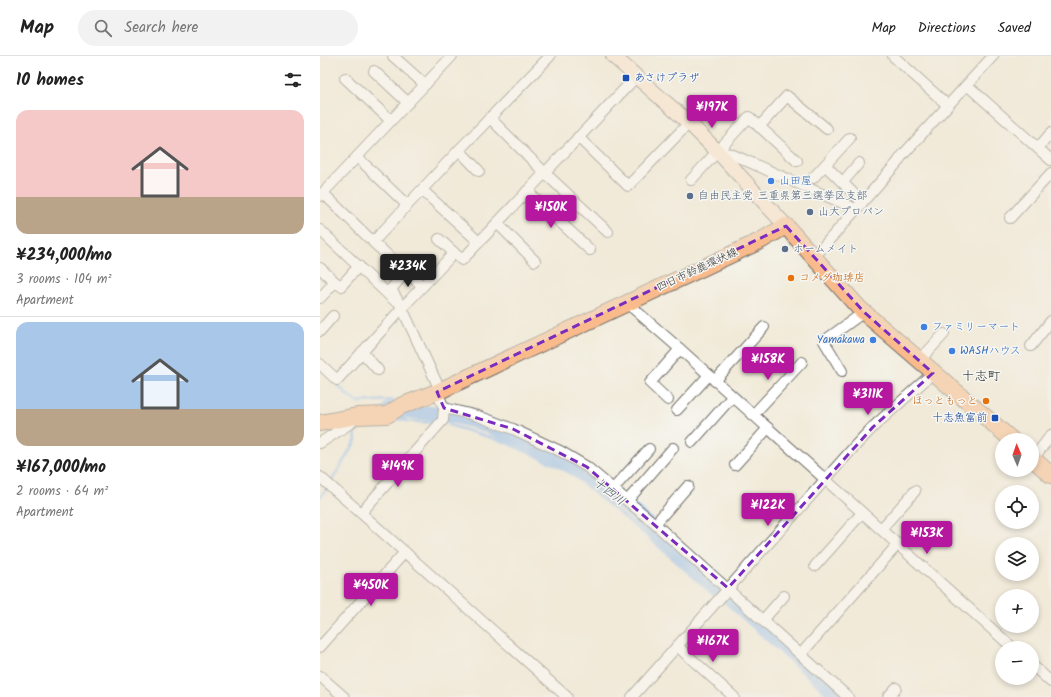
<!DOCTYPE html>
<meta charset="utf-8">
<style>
body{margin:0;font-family:Kalam,"Klee One",sans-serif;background:#f2f2f2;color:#222;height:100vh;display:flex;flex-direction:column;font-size:15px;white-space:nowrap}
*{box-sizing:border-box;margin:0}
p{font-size:13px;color:#767676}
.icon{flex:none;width:22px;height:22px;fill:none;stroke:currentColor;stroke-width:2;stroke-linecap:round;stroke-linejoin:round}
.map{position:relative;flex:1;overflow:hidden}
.sheet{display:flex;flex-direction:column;background:#fff;width:320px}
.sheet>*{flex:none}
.needle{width:26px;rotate:358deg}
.buttons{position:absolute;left:675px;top:377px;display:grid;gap:8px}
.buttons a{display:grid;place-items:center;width:44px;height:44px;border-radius:50%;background:#fff;box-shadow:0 2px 6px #0003;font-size:20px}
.price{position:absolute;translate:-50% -34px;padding:0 9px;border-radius:4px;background:#b5179e;color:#fff;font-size:13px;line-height:26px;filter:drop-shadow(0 1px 2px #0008)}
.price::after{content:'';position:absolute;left:50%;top:24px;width:12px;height:9px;margin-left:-6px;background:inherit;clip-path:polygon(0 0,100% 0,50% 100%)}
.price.on{background:#222;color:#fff}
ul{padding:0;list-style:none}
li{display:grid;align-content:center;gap:8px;height:212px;padding:0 16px}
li+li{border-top:1px solid #e0e0e0}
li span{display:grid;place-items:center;height:124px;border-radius:12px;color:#555}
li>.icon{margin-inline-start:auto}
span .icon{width:72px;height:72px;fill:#fffc;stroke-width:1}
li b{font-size:17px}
h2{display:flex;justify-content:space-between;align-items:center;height:48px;padding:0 16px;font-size:17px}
header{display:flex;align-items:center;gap:24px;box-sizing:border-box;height:56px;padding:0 20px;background:#fff;border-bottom:1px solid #e0e0e0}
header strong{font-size:19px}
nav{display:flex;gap:22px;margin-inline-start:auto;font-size:14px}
.search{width:280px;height:36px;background:#f2f2f2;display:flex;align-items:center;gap:10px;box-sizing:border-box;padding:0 14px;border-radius:22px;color:#767676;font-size:15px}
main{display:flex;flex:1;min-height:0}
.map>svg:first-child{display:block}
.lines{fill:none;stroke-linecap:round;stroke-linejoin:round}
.stream{stroke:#85b7f2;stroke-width:2.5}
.river{stroke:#85b7f2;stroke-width:15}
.street-casing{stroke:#706e68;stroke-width:12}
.secondary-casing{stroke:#706e68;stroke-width:16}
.primary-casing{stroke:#706e68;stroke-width:18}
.street{stroke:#fff;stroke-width:10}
.secondary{stroke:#fde4d1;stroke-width:14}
.primary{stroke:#fabb8c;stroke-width:16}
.marked{fill:none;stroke:#7b2cbf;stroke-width:3;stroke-dasharray:8 5;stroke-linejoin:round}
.transit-dot{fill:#1a4fb4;stroke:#f6f6f2;stroke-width:1.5}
.shop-dot{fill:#3f7fe0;stroke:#f6f6f2;stroke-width:1.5}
.service-dot{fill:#5c6f8a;stroke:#f6f6f2;stroke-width:1.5}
.food-dot{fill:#e8710a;stroke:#f6f6f2;stroke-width:1.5}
.labels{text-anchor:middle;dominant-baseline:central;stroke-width:3;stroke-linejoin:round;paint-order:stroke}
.transit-label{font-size:11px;fill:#164399;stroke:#f6f6f2;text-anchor:start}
.shop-label{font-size:11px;fill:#366cbe;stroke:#f6f6f2;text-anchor:start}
.service-label{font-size:11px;fill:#4e5e75;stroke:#f6f6f2;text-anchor:start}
.street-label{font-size:11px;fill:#2b2b2b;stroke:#f6f6f2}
.food-label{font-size:11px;fill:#c56008;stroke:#f6f6f2;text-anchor:start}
.water-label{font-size:12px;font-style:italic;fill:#465567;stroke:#f6f6f2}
.quarter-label{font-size:13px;fill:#2b2b2b;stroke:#f6f6f2}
</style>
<header>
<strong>Map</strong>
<div class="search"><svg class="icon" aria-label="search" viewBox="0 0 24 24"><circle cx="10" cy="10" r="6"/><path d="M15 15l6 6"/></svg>Search here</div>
<nav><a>Map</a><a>Directions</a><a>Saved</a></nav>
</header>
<main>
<section class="sheet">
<h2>10 homes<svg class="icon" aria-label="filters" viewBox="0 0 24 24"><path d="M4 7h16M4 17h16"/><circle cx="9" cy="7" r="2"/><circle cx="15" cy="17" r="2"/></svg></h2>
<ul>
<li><span style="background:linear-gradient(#f6c9c9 70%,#b9a48a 0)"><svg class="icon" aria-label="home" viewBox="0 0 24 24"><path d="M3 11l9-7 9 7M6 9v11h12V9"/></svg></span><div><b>¥234,000/mo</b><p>3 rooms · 104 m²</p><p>Apartment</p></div></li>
<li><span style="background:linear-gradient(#a9c7e8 70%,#b9a48a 0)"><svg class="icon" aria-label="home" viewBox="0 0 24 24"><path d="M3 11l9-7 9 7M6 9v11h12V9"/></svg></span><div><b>¥167,000/mo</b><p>2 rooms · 64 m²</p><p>Apartment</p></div></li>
</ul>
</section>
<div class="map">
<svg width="731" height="641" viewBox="0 0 731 641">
<rect width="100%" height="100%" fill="#f6f6f2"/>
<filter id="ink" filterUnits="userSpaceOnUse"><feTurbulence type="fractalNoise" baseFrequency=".025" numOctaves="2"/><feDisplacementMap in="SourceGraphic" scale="8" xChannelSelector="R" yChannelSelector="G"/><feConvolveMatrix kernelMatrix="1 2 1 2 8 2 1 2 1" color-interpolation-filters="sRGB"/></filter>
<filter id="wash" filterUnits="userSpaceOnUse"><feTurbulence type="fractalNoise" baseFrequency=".012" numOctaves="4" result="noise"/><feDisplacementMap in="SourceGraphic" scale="16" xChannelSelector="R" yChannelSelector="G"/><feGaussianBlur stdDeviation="0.9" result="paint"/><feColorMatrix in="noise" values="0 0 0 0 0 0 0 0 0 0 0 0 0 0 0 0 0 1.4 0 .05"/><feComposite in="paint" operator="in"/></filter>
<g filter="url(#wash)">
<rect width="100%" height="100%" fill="#f1ead8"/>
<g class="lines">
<g class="stream">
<polyline points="15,327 31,342 38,346 69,344 74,345"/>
<polyline points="92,353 101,356"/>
<polyline points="72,364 82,363 87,365 113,367"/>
<polyline points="129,369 185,386 234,408 253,419 326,479 396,541"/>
<polyline points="11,426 36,384 34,369 43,367"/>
<polyline points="0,441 7,432"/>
</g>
<polyline class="river" points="70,353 133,360 158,366 195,381 228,396 252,410 275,425 309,452 520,641"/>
</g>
</g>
<g filter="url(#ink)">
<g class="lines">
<defs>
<g id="street">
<polyline points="73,0 102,26 106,28"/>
<polyline points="573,0 623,45 627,50"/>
<polyline points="54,15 84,43 89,46"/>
<polyline points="25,22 67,61 72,63"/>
<polyline points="647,29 731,104"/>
<polyline points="170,62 227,119 288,176"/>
<polyline points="439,71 467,40 507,73"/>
<polyline points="258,81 308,130 369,67"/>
<polyline points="718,92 731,77"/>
<polyline points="139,94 159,115"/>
<polyline points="398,96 411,98 536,153"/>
<polyline points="37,101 87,149"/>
<polyline points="505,109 542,146"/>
<polyline points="493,122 530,82"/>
<polyline points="371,124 429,61 477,105"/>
<polyline points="523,126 539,107"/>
<polyline points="102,134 159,186"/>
<polyline points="207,135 270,194"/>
<polyline points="3,137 49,182 55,184"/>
<polyline points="0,140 132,0"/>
<polyline points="690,162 731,117"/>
<polyline points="177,167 215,205"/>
<polyline points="0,174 74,244"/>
<polyline points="119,183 142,204 316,21"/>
<polyline points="494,201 578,106 581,101 673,0"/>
<polyline points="0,212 15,226 21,230 39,210"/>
<polyline points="86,216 103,230"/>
<polyline points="0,242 15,226"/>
<polyline points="307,247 360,293 693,592"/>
<polyline points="0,275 13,260"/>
<polyline points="711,290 731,265"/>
<polyline points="42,296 58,314"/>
<polyline points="600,304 624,278"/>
<polyline points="0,308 17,324 82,252 134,197"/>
<polyline points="522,315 504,285 544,256"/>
<polyline points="395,325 444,271"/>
<polyline points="120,334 82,252 71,233 86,216 53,186 139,94 230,0"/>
<polyline points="117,336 124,352 123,364 41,457 247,641"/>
<polyline points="348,344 330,327 360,293"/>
<polyline points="124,352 158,360 193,373 240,395 267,411 335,468 528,641"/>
<polyline points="357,354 389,319"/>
<polyline points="433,359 482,306"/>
<polyline points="372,386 412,341"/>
<polyline points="0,387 32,366 36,361"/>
<polyline points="713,403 731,379"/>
<polyline points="415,409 448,372"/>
<polyline points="0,421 41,457"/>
<polyline points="294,432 329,393"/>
<polyline points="308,444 353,392"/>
<polyline points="335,468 368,430"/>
<polyline points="561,473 595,435"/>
<polyline points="495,510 542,457"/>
<polyline points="443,564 464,540"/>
<polyline points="357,590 414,641"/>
<polyline points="0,591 85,496"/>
<polyline points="481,598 578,488"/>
<polyline points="712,609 731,626"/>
<polyline points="0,620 24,641"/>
<polyline points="312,641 535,390 553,371 613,317"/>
<polyline points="568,641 576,632"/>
</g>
<polyline id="secondary" points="293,0 369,67 398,96 466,170"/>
<g id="primary">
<polyline points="0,367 37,360 67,359 81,350 117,336 440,185 466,170 539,252 692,384"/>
<polyline points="712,402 731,419"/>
</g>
</defs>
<use href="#street" class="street-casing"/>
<use href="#secondary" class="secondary-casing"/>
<use href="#primary" class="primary-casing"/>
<use href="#street" class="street"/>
<use href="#secondary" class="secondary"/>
<use href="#primary" class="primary"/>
</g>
</g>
<path d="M0 0H731V641H0ZM466 170 544 256 613 317 553 371 408 532 267 411 193 373 124 352 117 336Z" fill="#f1ead8" fill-opacity=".55" fill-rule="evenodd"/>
<path class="marked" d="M466 170 544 256 613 317 553 371 408 532 267 411 193 373 124 352 117 336Z"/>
<g class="transit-dot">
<rect x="302" y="18" width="8" height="8" rx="2"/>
<rect x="671" y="358" width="8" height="8" rx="2"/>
</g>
<g class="shop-dot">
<circle cx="451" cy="125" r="4"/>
<circle cx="604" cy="271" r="4"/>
<circle cx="553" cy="284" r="4"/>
<circle cx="632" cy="295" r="4"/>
</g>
<g class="service-dot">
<circle cx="370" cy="140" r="4"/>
<circle cx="490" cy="156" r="4"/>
<circle cx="465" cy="193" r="4"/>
</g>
<g class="food-dot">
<circle cx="471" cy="222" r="4"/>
<circle cx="666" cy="345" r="4"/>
</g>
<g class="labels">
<g class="transit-label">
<text x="314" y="22">あさけプラザ</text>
<text x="667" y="362" text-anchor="end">十志魚富前</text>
</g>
<g class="shop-label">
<text x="459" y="125">山田屋</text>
<text x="612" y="271">ファミリーマート</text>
<text x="545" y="284" text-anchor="end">Yamakawa</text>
<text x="640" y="295">WASHハウス</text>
</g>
<g class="service-label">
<text x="378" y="140">自由民主党 三重県第三選挙区支部</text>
<text x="498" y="156">山大プロパン</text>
<text x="473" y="193">ホームメイト</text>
</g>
<g class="street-label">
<text transform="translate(377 214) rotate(-25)">四日市鈴鹿環状線</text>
</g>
<g class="food-label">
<text x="479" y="222">コメダ珈琲店</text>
<text x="658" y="345" text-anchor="end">ほっともっと</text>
</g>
<g class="water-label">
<text transform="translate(289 436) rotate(37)">十四川</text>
</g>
<g class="quarter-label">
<text x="661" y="320">十志町</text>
</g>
</g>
</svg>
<div class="buttons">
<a><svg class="needle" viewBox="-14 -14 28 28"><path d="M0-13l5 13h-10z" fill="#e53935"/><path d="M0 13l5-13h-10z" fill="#767676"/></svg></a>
<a><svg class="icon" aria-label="locate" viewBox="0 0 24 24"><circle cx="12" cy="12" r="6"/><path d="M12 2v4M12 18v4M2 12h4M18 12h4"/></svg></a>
<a><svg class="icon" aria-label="layers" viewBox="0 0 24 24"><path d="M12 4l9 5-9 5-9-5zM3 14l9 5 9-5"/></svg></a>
<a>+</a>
<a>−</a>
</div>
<b class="price" style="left:392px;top:73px">¥197K</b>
<b class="price" style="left:231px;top:173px">¥150K</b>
<b class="price on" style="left:88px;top:232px">¥234K</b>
<b class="price" style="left:448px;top:325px">¥158K</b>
<b class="price" style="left:548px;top:360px">¥311K</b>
<b class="price" style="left:78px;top:432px">¥149K</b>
<b class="price" style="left:448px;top:471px">¥122K</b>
<b class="price" style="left:607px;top:499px">¥153K</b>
<b class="price" style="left:51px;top:551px">¥450K</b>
<b class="price" style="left:393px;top:607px">¥167K</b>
</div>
</main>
